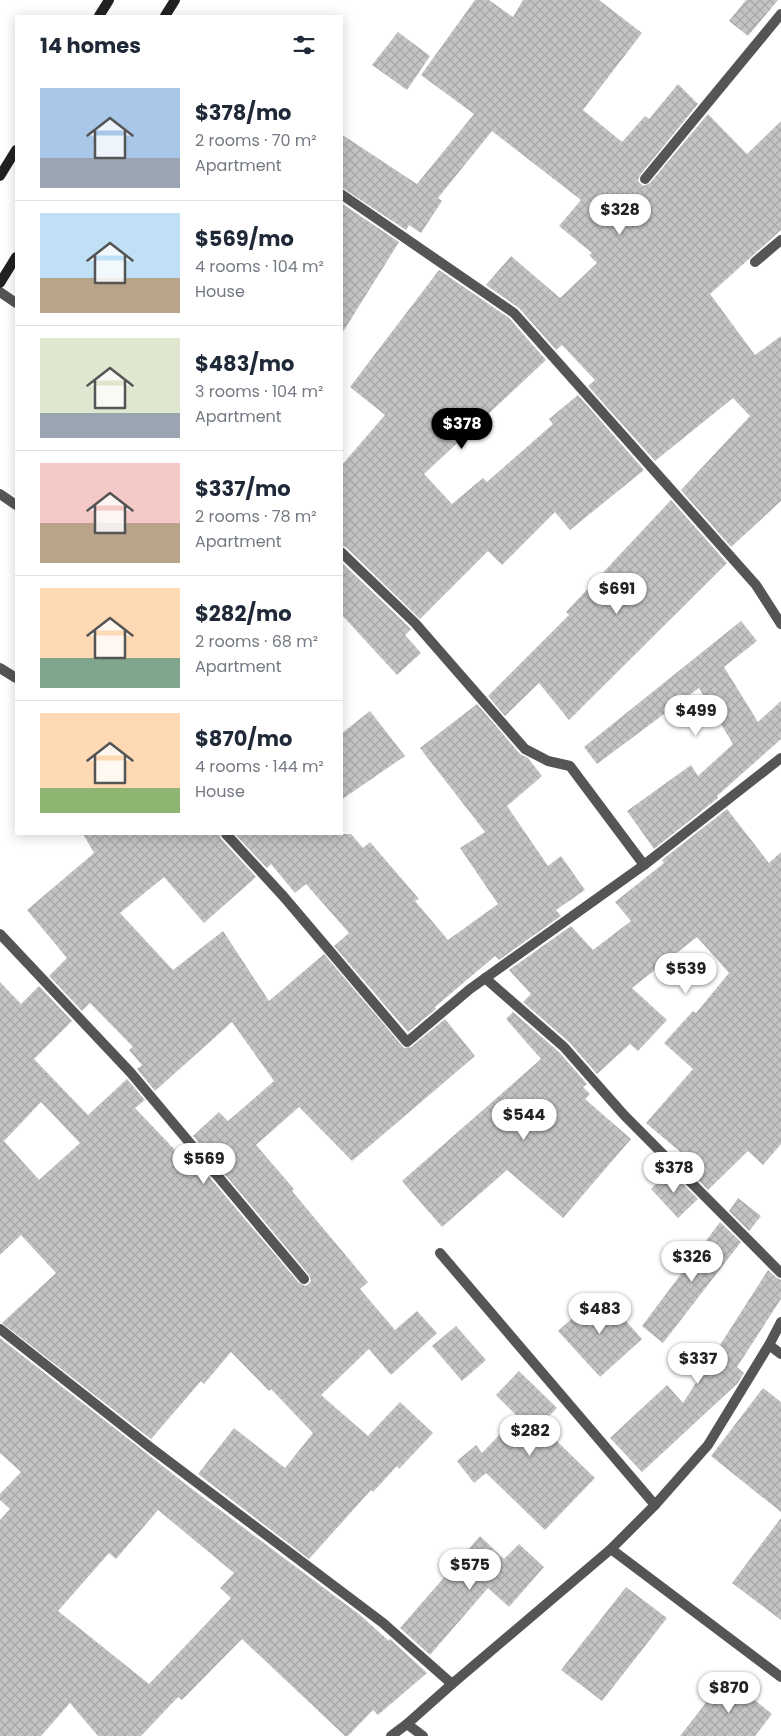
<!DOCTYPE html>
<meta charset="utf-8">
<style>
body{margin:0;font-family:Poppins,sans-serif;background:#f6f6f7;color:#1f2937;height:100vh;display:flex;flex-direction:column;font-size:19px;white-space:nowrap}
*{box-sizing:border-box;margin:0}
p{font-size:16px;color:#747a83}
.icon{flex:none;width:28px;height:28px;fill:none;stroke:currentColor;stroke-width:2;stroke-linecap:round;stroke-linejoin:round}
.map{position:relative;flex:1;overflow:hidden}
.sheet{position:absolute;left:15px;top:15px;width:328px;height:820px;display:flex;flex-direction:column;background:#fff;border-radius:0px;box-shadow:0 2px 12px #0003}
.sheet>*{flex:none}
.price{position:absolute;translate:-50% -42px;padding:0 11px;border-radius:18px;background:#fff;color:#222;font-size:16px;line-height:32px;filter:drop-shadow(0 1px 2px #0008)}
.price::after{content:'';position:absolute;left:50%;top:30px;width:15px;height:11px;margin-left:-8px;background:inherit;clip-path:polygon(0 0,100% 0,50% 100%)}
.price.on{background:#000;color:#fff}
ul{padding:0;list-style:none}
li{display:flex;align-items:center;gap:15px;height:125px;padding:0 25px}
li+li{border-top:1px solid #e0e1e3}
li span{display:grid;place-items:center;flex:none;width:140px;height:100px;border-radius:0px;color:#555}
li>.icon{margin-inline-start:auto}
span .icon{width:60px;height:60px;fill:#fffc;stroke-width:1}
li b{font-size:21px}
h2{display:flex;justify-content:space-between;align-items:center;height:60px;padding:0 25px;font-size:21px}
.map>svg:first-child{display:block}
.building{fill:url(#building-cross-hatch);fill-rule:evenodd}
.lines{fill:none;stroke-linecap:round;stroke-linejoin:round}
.street{stroke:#555;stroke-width:10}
.secondary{stroke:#222;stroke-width:10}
</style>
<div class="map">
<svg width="781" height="1736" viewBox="0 0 781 1736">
<defs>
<pattern id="building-cross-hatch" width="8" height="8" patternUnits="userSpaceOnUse" patternTransform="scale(1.25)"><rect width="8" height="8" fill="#c4c4c4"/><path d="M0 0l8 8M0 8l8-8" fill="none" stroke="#a7a7a7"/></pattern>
</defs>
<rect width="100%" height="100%" fill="#fff"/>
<g class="building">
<polygon points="475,0 489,0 513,17 523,0 599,0 642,33 583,110 622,142 645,116 649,119 678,84 698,104 640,175 638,181 643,186 650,183 708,114 747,154 781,121 781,230 710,294 755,355 781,336 781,501 731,547 681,490 750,416 733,398 655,461 588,386 595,380 562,345 556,350 519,308 486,285 511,256 560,298 597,263 589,255 592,253 559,226 581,200 492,131 438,198 442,201 421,233 409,225 406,230 341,187 341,134 417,184 474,114 421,75"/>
<polygon points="746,0 778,0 748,36 729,21"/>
<polygon points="398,32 430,56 407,90 372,65"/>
<polygon points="341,203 399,242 341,335"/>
<polygon points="439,270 509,318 546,360 424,474 452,504 483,478 487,482 553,424 549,419 578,395 644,470 570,530 555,512 502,565 488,551 420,619 346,547 341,545 341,466 385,415 350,387"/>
<polygon points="671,500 727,563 569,720 539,683 505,716 488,696 569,615 566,612"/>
<polygon points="341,562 411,629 405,635 421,653 397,675 341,614"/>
<polygon points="741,621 757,641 724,667 758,722 781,701 781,739 717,796 718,798 654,849 627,811 691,765 698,776 733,744 699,688 597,764 584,747"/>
<polygon points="477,704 520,754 528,758 542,776 507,806 548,866 561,856 585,890 556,910 561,916 499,960 495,956 435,1007 436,1009 408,1032 334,946 349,933 306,884 295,893 271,864 267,868 235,834 351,834 363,848 370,842 419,899 415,901 448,940 498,904 460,848 485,832 420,748"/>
<polygon points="370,711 405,756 341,800 341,734"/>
<polygon points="727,809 769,863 781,852 781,1144 763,1165 748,1151 708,1190 680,1161 685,1156 646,1123 693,1069 664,1043 693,1011 696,1013 729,973 697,937 632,988 667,1020 638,1051 630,1044 597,1074 569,1042 523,1002 531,994 509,970 571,926 593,950 631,921 615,902 664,863 662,860"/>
<path d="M83 834H219L221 839 256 877 204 923 164 877 120 913 173 970 223 931 269 1001 324 954 404 1048 411 1047 445 1019 475 1056 352 1161 299 1107 256 1145 294 1189 292 1191 368 1282 360 1289 395 1330 417 1311 437 1333 391 1375 369 1349 321 1395 368 1436 400 1402 433 1433 399 1469 397 1466 373 1492 371 1490 309 1559 198 1474 234 1428 285 1468 313 1433 271 1389 269 1391 231 1352 204 1384 201 1381 151 1439 2 1323 56 1273 21 1235 0 1255V982L21 1004 39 986 72 1021 34 1059 88 1115 127 1079 145 1100 135 1108 177 1152 183 1146 299 1283 306 1286 311 1281 309 1275 193 1136 219 1112 228 1121 274 1081 232 1022 155 1091 137 1069 142 1065 129 1050 133 1047 90 1003 82 1011 49 976 67 958 27 910 94 853ZM41 1102 80 1143 39 1180 4 1141Z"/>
<polygon points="513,1012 559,1052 587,1084 583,1087 590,1094 585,1099 631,1139 563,1218 507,1170 442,1227 402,1181 541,1059 506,1019"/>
<polygon points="670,1171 698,1199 678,1218 651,1189"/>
<polygon points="738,1198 761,1216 749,1231 729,1211"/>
<polygon points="720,1222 741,1242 663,1343 642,1326"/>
<polygon points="768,1270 777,1278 781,1280 781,1299 737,1367 744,1373 738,1383 642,1472 610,1438 667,1385 683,1403"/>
<polygon points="601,1293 642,1339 600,1377 558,1331"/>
<polygon points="456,1326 486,1360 462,1381 432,1346"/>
<path d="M0 1338 188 1486 360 1615 389 1641 390 1639 427 1673 378 1715 373 1710 348 1736H345L242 1639 182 1700 178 1697 141 1736H98L70 1703 41 1736H0V1520L10 1509 0 1500V1494L21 1472 0 1453ZM158 1510 234 1573 220 1588 231 1598 149 1684 58 1611 109 1553 116 1559Z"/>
<polygon points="519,1371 557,1408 540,1425 595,1478 545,1530 486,1473 474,1483 457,1461 476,1445 482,1453 517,1416 496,1395"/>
<polygon points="763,1388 781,1402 781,1512 711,1456"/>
<polygon points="781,1518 781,1620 732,1583"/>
<polygon points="480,1536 504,1559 519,1544 544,1567 509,1607 488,1588 430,1655 400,1628"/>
<polygon points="626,1587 667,1618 602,1701 561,1670"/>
<polygon points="726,1677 772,1714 755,1736 680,1736"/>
</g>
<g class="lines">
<g class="street">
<polyline points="645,179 781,14"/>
<polyline points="341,194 514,313 756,585 781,624"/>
<polyline points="755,262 781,240"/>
<polyline points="0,292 16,303"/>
<polyline points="0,494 16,505"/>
<polyline points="341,552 415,623 525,749 548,761 570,766 644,865"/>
<polyline points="0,668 16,678"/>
<polyline points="226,834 284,897 407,1042 470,989 644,865 781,758"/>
<polyline points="0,934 131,1073 304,1279"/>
<polyline points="485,978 564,1047 624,1115 781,1273"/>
<polyline points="440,1253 655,1505"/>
<polyline points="0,1329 151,1448 383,1623 452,1684"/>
<polyline points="769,1345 781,1354"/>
<polyline points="611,1549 781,1677"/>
<polyline points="407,1724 423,1736"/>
<polyline points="391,1736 407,1724 452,1684 611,1549 655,1505 708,1445 769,1345 781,1322"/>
</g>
<g class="secondary">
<polyline points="99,16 109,0"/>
<polyline points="165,16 175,0"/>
<polyline points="0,176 16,150"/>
<polyline points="0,283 16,257"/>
</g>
</g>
</svg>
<b class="price" style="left:620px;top:236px">$328</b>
<b class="price on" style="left:462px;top:450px">$378</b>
<b class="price" style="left:617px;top:615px">$691</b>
<b class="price" style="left:696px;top:737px">$499</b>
<b class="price" style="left:686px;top:995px">$539</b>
<b class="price" style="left:524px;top:1141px">$544</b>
<b class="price" style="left:204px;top:1185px">$569</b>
<b class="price" style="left:674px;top:1194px">$378</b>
<b class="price" style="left:692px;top:1283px">$326</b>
<b class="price" style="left:600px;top:1335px">$483</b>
<b class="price" style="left:698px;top:1385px">$337</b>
<b class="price" style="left:530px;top:1457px">$282</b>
<b class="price" style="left:470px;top:1591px">$575</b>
<b class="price" style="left:729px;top:1714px">$870</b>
<section class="sheet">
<h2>14 homes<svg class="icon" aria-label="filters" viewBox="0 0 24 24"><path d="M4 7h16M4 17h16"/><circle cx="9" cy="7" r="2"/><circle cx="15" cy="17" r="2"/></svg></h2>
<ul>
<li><span style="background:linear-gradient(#a9c7e8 70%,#9aa5b1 0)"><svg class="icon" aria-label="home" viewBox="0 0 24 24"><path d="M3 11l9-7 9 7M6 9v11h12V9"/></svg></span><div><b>$378/mo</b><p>2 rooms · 70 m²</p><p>Apartment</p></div></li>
<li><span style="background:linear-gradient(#bfe0f5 65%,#b9a48a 0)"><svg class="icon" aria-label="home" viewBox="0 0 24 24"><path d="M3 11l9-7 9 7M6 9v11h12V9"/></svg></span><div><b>$569/mo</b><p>4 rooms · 104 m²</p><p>House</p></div></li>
<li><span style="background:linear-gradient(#dfe7d0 75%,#9aa5b1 0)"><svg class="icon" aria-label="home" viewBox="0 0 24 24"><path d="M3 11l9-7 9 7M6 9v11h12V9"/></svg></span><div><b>$483/mo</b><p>3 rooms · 104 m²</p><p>Apartment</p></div></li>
<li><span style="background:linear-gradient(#f6c9c9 60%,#b9a48a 0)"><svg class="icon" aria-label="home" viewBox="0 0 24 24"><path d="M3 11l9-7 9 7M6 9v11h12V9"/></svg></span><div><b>$337/mo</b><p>2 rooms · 78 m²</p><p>Apartment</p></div></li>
<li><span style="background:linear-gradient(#ffd9b3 70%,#7fa58c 0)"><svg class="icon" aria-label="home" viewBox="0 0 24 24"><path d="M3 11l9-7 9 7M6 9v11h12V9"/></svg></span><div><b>$282/mo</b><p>2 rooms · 68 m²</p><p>Apartment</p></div></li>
<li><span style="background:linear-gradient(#ffd9b3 75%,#8fb573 0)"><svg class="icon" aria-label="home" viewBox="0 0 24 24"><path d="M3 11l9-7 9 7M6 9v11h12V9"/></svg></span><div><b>$870/mo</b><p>4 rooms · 144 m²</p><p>House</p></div></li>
</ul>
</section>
</div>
